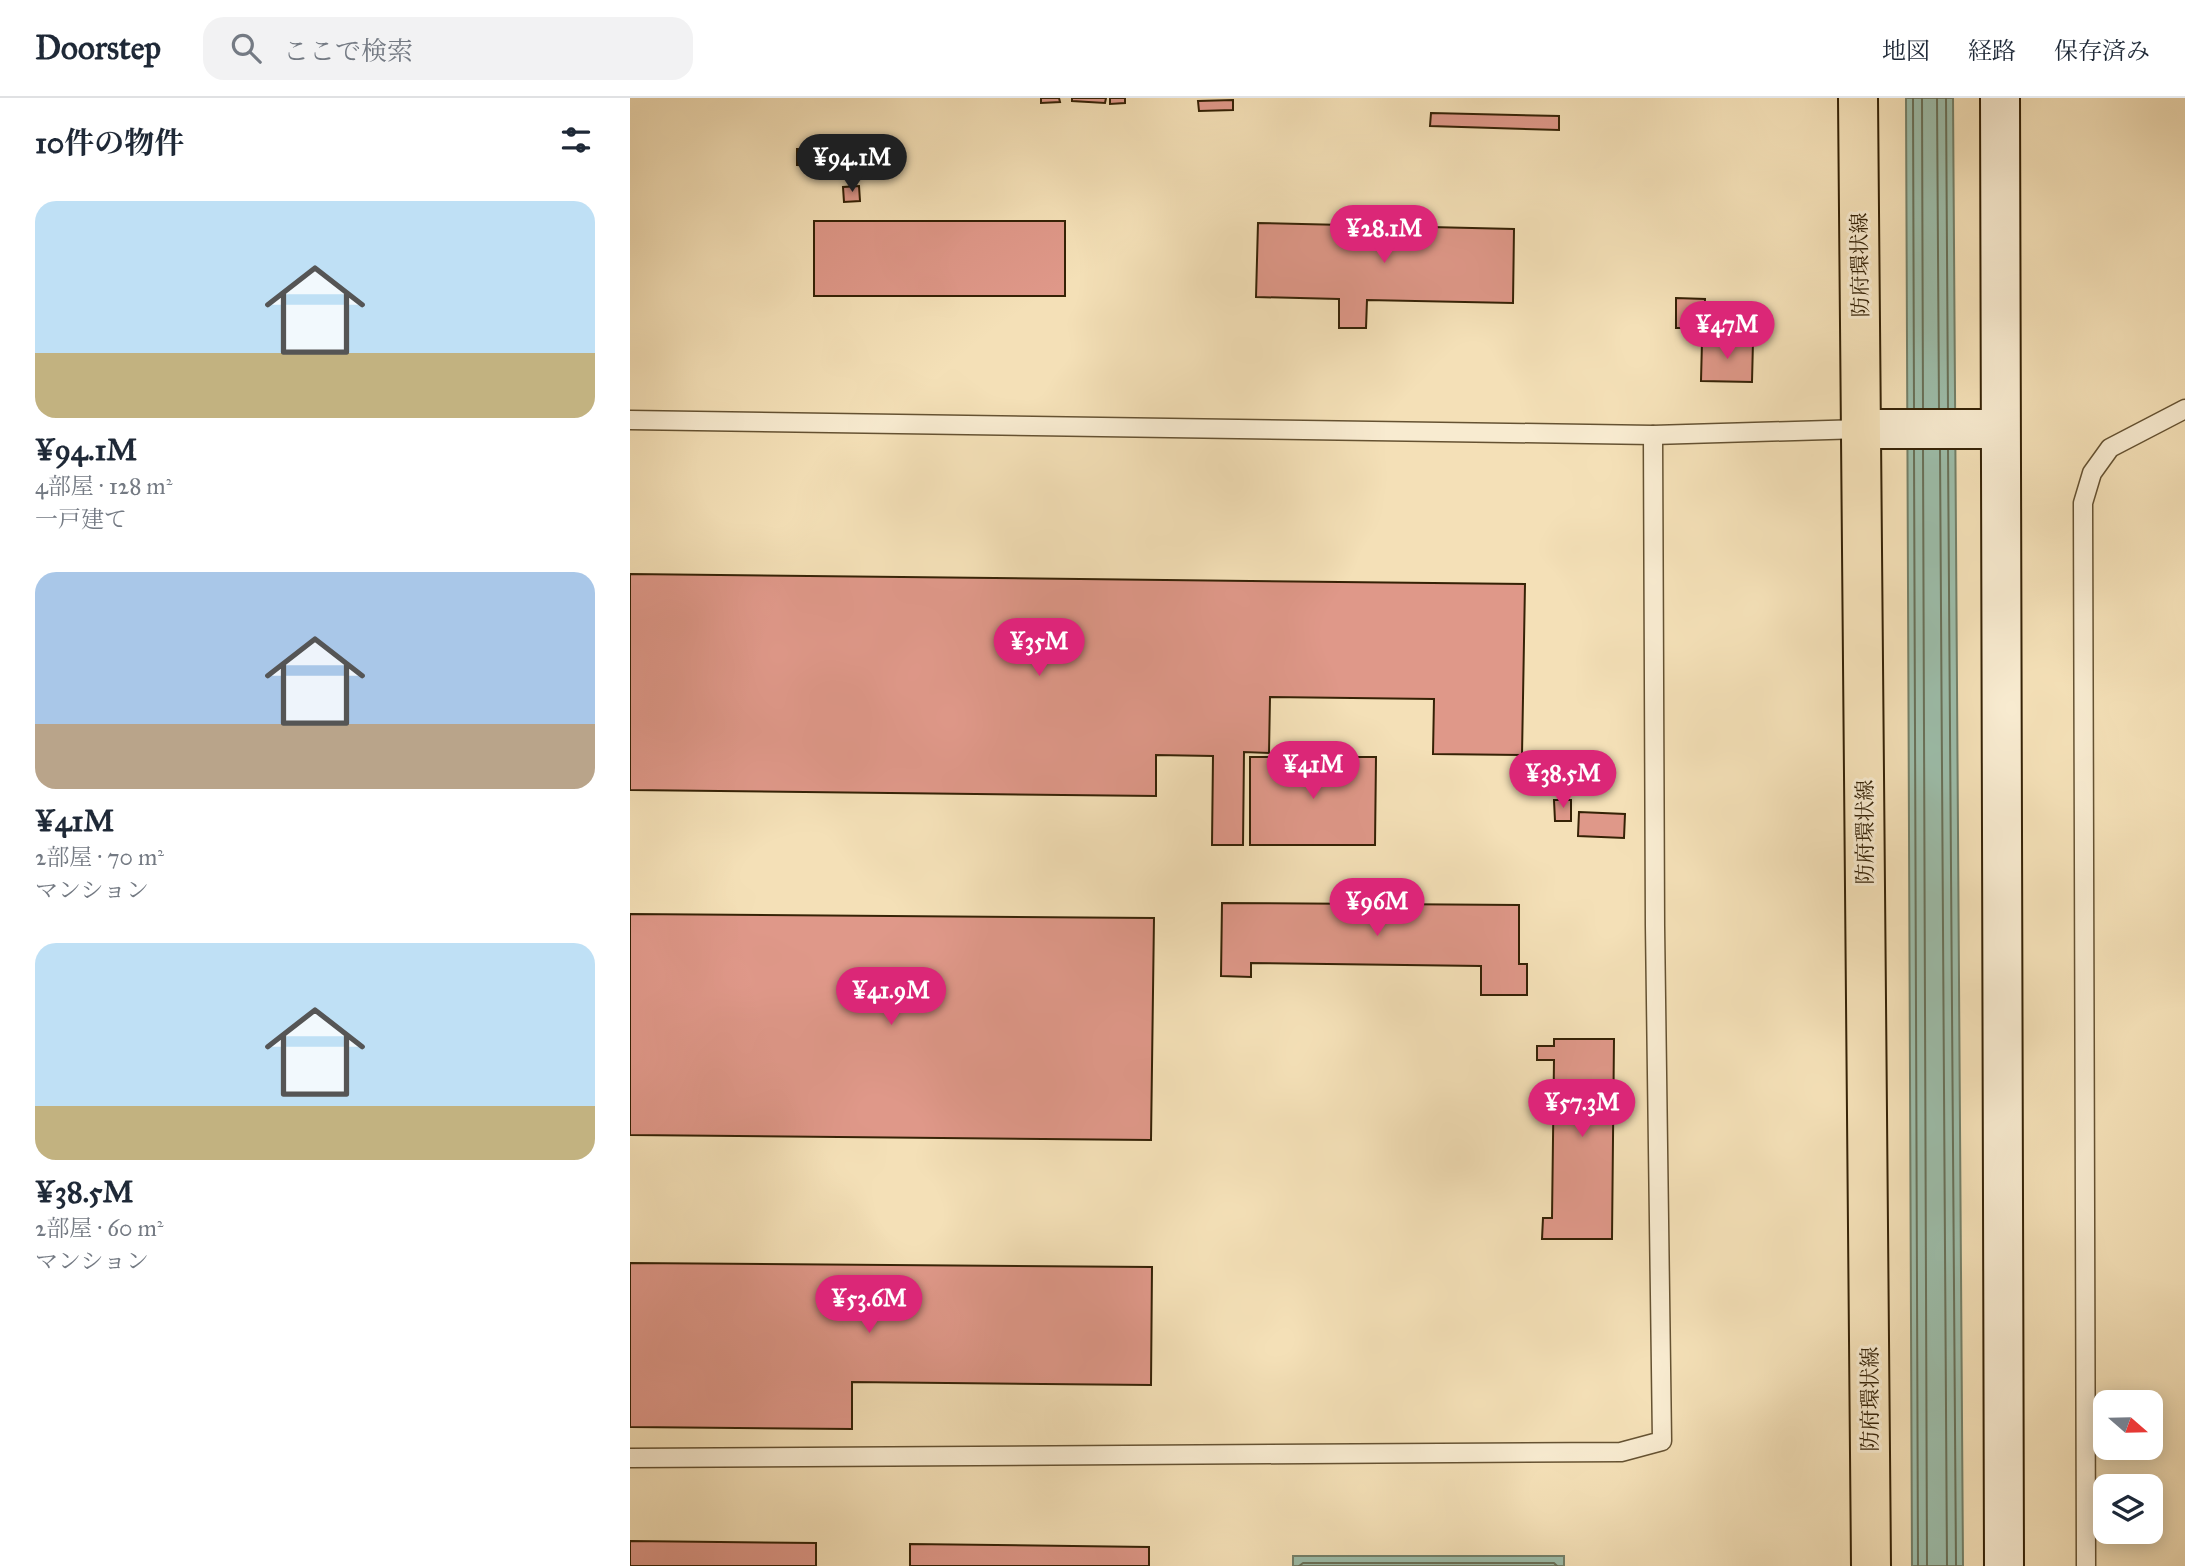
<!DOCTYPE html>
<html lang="ja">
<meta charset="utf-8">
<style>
body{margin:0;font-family:"IM FELL Great Primer","Noto Serif JP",serif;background:#f2f2f3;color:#1f2937;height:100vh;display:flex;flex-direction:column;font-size:26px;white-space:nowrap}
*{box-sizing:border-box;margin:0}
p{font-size:23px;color:#747a83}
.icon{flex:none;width:38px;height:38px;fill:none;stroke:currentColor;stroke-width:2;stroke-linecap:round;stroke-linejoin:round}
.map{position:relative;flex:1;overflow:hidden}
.details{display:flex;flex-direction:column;background:#fff;width:630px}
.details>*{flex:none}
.needle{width:46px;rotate:110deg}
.controls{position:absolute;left:1463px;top:1292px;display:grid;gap:14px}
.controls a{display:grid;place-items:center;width:70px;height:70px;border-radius:14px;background:#fff;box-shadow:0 4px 18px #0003;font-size:35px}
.price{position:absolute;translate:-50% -60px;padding:0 16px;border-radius:24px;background:#db2777;color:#fff;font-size:23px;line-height:46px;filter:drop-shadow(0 2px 4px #0008)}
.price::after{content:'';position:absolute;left:50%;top:42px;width:21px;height:16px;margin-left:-10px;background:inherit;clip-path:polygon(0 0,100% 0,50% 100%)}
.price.selected{background:#222;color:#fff}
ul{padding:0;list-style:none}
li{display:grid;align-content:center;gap:14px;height:371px;padding:0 35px}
li span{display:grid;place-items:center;height:217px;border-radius:21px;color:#555}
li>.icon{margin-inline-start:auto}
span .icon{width:126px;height:126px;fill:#fffc;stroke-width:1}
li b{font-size:30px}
h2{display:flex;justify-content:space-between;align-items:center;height:84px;padding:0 35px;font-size:30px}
header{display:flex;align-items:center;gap:42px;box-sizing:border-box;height:98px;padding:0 35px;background:#fff;border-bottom:2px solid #e0e1e3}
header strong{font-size:33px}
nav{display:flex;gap:38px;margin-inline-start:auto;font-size:24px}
.search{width:490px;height:63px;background:#f2f2f3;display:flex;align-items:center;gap:18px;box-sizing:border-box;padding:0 24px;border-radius:21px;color:#747a83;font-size:26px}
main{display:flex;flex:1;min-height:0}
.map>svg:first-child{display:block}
.water{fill:#9cbdaa;stroke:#737f68;stroke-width:2}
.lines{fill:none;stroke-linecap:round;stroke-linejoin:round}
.shore{stroke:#687058;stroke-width:2}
.building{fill:#df9889;stroke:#352206;stroke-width:2}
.lane-casing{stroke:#655232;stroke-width:21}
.secondary-casing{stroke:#352206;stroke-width:42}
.primary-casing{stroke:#352206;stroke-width:42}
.lane{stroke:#f8ebd0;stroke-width:18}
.secondary{stroke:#f8ebd0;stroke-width:38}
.primary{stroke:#f4e0b7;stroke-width:38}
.labels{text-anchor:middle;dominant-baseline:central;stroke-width:6;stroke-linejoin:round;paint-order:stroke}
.street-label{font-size:21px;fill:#352206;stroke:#f8ebd0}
</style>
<header>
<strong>Doorstep</strong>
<div class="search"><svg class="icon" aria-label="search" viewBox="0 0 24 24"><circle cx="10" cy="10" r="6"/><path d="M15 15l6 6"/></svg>ここで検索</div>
<nav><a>地図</a><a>経路</a><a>保存済み</a></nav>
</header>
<main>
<section class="details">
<h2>10件の物件<svg class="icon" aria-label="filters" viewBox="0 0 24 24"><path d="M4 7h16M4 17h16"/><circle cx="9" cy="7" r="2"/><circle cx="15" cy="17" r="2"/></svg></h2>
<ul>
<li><span style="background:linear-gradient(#bfe0f5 70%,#c2b280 0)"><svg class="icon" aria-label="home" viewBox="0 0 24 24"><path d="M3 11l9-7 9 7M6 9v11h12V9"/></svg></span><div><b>¥94.1M</b><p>4部屋 · 128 m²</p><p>一戸建て</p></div></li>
<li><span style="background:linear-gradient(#a9c7e8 70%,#b9a48a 0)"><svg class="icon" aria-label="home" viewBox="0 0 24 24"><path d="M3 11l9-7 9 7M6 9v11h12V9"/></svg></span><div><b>¥41M</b><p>2部屋 · 70 m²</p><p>マンション</p></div></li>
<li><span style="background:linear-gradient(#bfe0f5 75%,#c2b280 0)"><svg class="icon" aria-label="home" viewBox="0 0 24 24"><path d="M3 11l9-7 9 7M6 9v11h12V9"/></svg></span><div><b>¥38.5M</b><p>2部屋 · 60 m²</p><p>マンション</p></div></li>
</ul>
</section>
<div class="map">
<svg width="1555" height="1468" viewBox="0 0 1555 1468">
<rect width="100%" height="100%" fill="#f4e0b7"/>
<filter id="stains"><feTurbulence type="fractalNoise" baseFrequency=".00286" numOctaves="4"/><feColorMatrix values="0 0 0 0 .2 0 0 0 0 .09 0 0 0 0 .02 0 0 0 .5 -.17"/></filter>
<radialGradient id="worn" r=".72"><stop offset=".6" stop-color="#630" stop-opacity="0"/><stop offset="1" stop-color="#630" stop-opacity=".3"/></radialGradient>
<g class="water">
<polygon points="1276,0 1323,0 1333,1468 1282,1468"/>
<rect x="663" y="1458" width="271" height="10"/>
</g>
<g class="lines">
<g class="shore">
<polyline points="1283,0 1284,310"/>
<polyline points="1292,0 1293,310"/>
<polyline points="1307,0 1309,310"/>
<polyline points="1316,0 1318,310"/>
<polyline points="1284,352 1288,1468"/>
<polyline points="1293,352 1297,1468"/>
<polyline points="1310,352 1317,1468"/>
<polyline points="1318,352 1326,1468"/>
<polyline points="669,1468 673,1465 924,1465 927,1468"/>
</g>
</g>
<g class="building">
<polygon points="411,0 429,0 430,4 411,5"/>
<polygon points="442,0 476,0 475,5 442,3"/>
<polygon points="480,0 495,0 495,5 480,6"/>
<polygon points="603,2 603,12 569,13 568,3"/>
<polygon points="801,15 929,18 929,32 800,28"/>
<polygon points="167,51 237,53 237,69 167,67"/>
<polygon points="229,88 230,103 214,104 213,89"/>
<rect x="184" y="123" width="251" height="75"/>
<polygon points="628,125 884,131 883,205 737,202 736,230 709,230 709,201 626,199"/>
<polygon points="1046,200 1075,201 1074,230 1046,230"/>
<polygon points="1072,243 1123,243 1122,284 1071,283"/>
<polygon points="0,476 895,486 892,657 803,656 804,601 640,599 639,655 614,654 613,747 582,747 583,658 526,657 526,698 0,692"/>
<polygon points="620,659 746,659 745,747 620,747"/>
<polygon points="924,702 941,702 941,723 925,723"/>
<polygon points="949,714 995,716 994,740 948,738"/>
<polygon points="592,805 889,807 889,866 897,866 897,897 851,897 851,868 621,865 621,879 591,878"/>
<polygon points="0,816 524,820 521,1042 0,1037"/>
<polygon points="924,941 984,941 982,1141 912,1141 913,1120 922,1120 924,962 907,962 907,948 924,948"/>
<polygon points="0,1165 522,1169 521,1287 222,1284 222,1331 0,1329"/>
<polygon points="0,1443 186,1445 186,1468 0,1468"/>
<polygon points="280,1446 519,1449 519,1468 280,1468"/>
</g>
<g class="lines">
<defs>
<g id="lane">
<polyline points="0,322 1023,337 1232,331"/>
<polyline points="0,1360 991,1354 1032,1343 1025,828 1023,337"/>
<polyline points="1456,1468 1453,405 1462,375 1480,350 1555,311"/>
</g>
<g id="secondary">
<polyline points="1370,0 1374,1468"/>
<polyline points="1232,331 1370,331"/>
</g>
<polyline id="primary" points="1228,0 1241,1468"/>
</defs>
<use href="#lane" class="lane-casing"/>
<use href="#secondary" class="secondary-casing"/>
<use href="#primary" class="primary-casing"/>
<use href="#lane" class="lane"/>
<use href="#secondary" class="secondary"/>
<use href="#primary" class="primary"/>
</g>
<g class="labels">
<g class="street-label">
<text transform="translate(1230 167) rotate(-91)">防府環状線</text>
<text transform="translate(1235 734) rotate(-90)">防府環状線</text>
<text transform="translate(1240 1301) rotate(-90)">防府環状線</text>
</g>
</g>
<rect width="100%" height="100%" filter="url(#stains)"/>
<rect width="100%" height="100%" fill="url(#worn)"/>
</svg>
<div class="controls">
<a><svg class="needle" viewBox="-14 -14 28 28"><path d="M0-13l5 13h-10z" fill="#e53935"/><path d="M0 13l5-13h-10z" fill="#747a83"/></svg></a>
<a><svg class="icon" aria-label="layers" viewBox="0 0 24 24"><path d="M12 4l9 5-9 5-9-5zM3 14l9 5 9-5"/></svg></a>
</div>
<b class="price selected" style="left:222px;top:96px">¥94.1M</b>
<b class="price" style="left:754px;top:167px">¥28.1M</b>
<b class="price" style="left:1097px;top:263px">¥47M</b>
<b class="price" style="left:409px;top:580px">¥35M</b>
<b class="price" style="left:683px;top:703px">¥41M</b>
<b class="price" style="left:933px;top:712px">¥38.5M</b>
<b class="price" style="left:747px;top:840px">¥96M</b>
<b class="price" style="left:261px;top:929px">¥41.9M</b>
<b class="price" style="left:952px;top:1041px">¥57.3M</b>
<b class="price" style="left:239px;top:1237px">¥53.6M</b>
</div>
</main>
